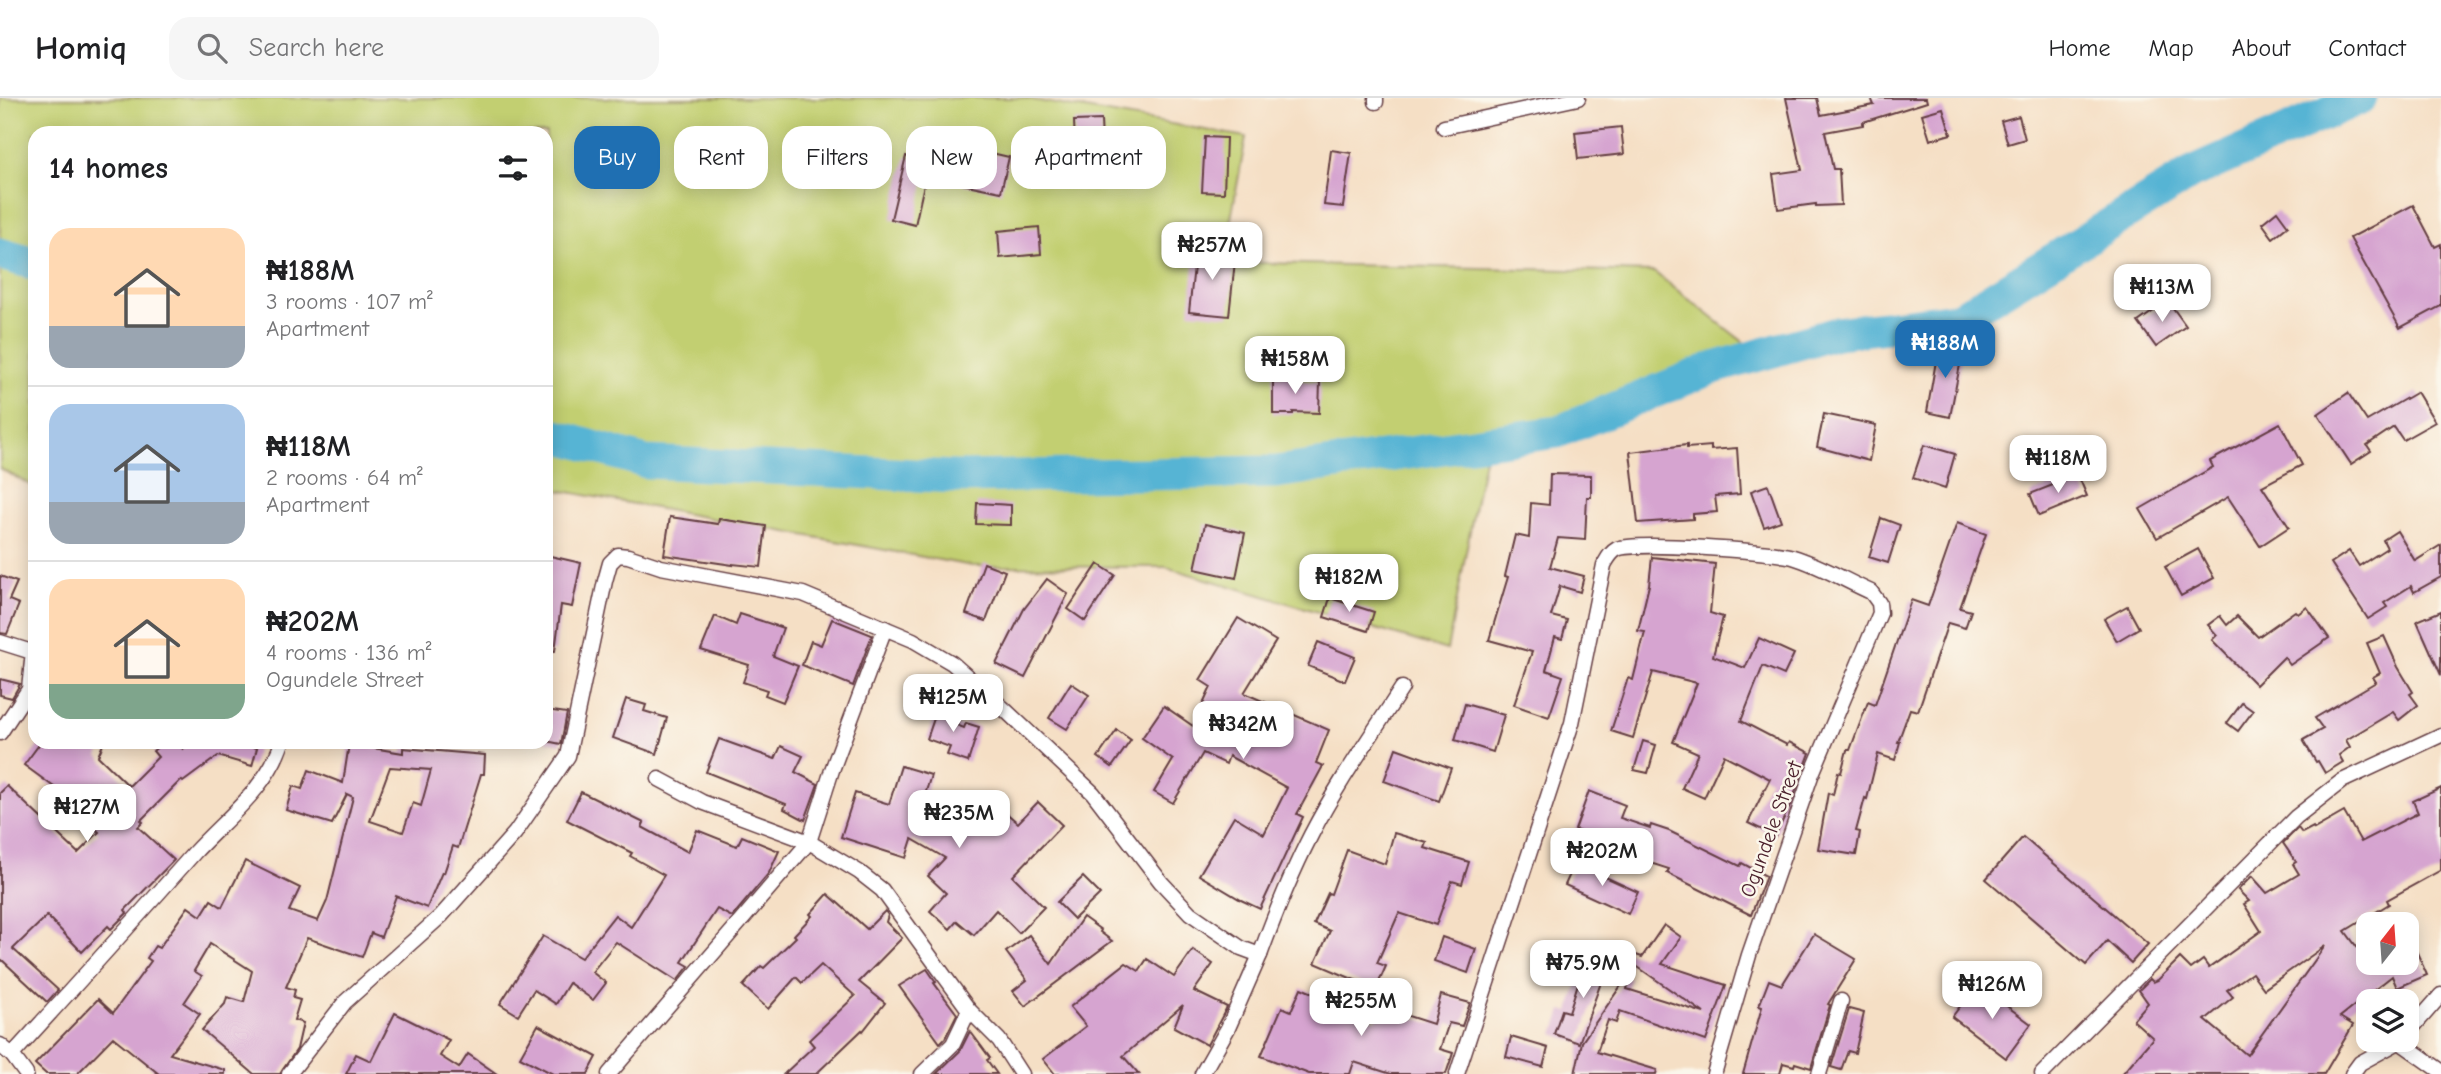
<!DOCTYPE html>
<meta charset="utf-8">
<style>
body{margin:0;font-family:"Comic Neue",sans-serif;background:#f6f6f6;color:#202124;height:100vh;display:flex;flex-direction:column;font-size:26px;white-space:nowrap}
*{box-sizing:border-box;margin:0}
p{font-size:23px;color:#757577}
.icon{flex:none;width:38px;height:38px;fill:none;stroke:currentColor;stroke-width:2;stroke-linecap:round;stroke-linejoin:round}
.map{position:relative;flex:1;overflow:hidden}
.side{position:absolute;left:28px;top:28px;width:525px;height:623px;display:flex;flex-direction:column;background:#fff;border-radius:21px;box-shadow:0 4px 18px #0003}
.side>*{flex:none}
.top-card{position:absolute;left:574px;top:28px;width:665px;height:63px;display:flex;gap:14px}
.needle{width:46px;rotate:17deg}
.controls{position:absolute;left:2356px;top:814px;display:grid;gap:14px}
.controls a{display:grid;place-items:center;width:63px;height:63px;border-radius:14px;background:#fff;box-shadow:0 4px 18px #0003;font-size:35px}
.price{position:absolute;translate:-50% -60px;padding:0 16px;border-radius:14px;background:#fff;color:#222;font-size:23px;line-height:46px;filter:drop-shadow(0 2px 4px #0008)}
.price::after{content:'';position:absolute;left:50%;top:42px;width:21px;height:16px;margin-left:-10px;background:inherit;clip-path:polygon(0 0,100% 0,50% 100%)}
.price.selected{background:#1f6fb2;color:#fff}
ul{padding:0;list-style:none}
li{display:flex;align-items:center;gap:21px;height:175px;padding:0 21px}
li+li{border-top:2px solid #e0e0e0}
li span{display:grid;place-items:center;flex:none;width:196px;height:140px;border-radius:21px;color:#555}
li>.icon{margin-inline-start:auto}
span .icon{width:84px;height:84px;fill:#fffc;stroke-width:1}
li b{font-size:30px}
h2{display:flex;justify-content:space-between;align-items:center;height:84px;padding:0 21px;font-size:30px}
.pill{padding:0 24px;border-radius:21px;background:#fff;box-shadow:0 4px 18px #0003;font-size:24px;line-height:63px}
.pill.selected{background:#1f6fb2;color:#fff}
header{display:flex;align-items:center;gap:42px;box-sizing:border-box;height:98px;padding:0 35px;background:#fff;border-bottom:2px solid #e0e0e0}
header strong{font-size:33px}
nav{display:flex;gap:38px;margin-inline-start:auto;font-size:24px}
.search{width:490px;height:63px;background:#f6f6f6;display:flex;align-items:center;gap:18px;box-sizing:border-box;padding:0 24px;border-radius:21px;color:#757577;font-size:26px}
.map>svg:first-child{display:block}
.green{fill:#c2cf71;stroke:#86774e;stroke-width:2}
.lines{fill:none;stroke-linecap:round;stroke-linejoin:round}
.river{stroke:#56b4d4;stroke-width:33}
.building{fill:#d6a4d0;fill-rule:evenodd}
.street-casing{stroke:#643c42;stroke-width:17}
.street{stroke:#fff;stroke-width:14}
.labels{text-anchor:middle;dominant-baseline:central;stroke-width:5;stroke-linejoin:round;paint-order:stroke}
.street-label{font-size:21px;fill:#4a1f2b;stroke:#fbf7ec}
</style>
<header>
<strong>Homiq</strong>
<div class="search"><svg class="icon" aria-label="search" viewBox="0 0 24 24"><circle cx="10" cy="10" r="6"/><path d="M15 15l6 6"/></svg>Search here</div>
<nav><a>Home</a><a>Map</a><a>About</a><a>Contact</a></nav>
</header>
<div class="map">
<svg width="2441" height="976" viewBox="0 0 2441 976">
<rect width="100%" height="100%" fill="#fbf7ec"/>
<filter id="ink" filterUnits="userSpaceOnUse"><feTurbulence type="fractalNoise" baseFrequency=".0143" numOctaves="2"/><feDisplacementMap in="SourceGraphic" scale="14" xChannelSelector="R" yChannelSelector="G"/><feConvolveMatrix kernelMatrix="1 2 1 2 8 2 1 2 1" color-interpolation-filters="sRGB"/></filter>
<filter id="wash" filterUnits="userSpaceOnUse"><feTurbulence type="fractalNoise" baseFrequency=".00686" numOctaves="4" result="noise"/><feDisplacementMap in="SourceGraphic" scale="28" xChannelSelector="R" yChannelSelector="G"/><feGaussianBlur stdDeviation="1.57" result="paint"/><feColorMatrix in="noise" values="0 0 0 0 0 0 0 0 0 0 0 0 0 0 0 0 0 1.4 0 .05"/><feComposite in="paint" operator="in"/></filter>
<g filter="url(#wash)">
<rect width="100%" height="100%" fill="#f5dfc5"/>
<polygon class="green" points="0,0 1022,0 1246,39 1223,164 1654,174 1769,264 1487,345 1447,552 1166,469 972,468 546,390 546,35 35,35 35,389 0,371"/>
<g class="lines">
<g class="river">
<polyline points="0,156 35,166"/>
<polyline points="546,335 646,364 956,379 1276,374 1557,334 1710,271 1837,235 1959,220 2190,76 2361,0"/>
</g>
</g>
<g id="blocks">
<g class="building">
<polygon points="1786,0 1817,0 1821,17 1874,7 1871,0 1926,0 1927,4 1863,24 1863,27 1825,34 1833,71 1839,71 1841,107 1816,108 1816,106 1778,111 1773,76 1802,72"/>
<polygon points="1943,10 1951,36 1930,42 1922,16"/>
<polygon points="2019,18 2025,41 2008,46 2001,23"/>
<polygon points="1101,22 1102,44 1075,45 1074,23"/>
<polygon points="1621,29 1624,56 1578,61 1575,34"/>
<polygon points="1205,39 1226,40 1224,95 1202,94"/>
<polygon points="970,50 1009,59 1001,94 962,86"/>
<polygon points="1331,52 1351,55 1343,109 1324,107"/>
<polygon points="906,58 929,64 915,127 891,121"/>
<polygon points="2413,107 2435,149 2441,146 2441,208 2400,230 2350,140"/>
<polygon points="2277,113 2288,128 2273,140 2262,125"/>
<polygon points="1039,129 1041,156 1000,160 998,133"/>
<polygon points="1196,150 1236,154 1229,218 1189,214"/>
<polygon points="2168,203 2186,228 2156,249 2138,224"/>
<polygon points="1939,246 1963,251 1950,319 1927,314"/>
<polygon points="1273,277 1293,277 1293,282 1320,284 1319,315 1293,314 1293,316 1273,316"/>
<polygon points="2417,294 2435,324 2403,342 2394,329 2367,347 2371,353 2351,366 2318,316 2348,295 2367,323"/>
<polygon points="1824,316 1876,327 1869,363 1817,349"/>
<polygon points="2280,325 2302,367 2262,388 2289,429 2260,448 2228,399 2157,440 2140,411 2213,369 2210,363"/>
<polygon points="1687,347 1687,350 1711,348 1711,352 1737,350 1740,396 1715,398 1717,414 1693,416 1693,421 1638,425 1630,354"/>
<polygon points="1924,347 1955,356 1945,391 1913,380"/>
<polygon points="1550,376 1591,377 1591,399 1587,399 1585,442 1558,440 1550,469 1584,478 1580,494 1560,488 1551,518 1567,522 1562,541 1555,539 1546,572 1563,578 1549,619 1514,607 1532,554 1489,542 1508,479 1505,478 1515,437 1529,440 1531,405 1549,407"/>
<polygon points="2078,377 2087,398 2039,418 2030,396"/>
<polygon points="1768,387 1781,423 1764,429 1751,393"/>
<polygon points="977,405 1011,407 1011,427 976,426"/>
<polygon points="670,419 718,426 719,421 766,428 761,469 733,466 733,467 664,457"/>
<polygon points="1881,420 1900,427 1888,465 1869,459"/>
<polygon points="1957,425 1986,436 1960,510 1971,513 1965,530 1948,525 1918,613 1910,611 1898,644 1900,644 1895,662 1878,656 1867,701 1865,700 1856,733 1860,734 1856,757 1818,751 1828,695 1833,697 1838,674 1841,675 1847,652 1850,652 1868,604 1875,607 1911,502 1928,508"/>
<polygon points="1205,426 1245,435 1236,480 1195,471"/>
<polygon points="2397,433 2415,463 2441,447 2441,479 2414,494 2411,488 2384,505 2387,509 2368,521 2331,465 2349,453 2359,468 2387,450 2383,442"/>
<polygon points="2198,451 2214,480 2181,498 2165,469"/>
<polygon points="546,457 581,465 572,509 561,507 555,553 546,553"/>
<polygon points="1652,459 1715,466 1710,515 1723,519 1713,558 1745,570 1759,540 1794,556 1784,577 1763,568 1741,623 1787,647 1789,644 1810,655 1790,708 1775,738 1748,725 1770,681 1724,657 1704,700 1682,690 1698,655 1673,644 1697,585 1653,574 1633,640 1611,633 1628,580 1633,582 1645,534 1638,533 1649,487"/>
<polygon points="984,465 1005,473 986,523 966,516"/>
<polygon points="1098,466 1115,477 1085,523 1068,511"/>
<polygon points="0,478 17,484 9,502 19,506 7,536 0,535"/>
<polygon points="1047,481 1068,496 1025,580 996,566 1024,511"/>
<polygon points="1330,500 1374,514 1368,533 1324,519"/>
<polygon points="2127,508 2139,530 2117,543 2104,521"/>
<polygon points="2307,509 2329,540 2290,567 2284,559 2256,587 2212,542 2217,537 2208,527 2220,518 2227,527 2237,518 2258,539 2295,513 2298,516"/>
<polygon points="2441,513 2441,577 2417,523"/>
<polygon points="740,516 783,530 773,558 798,568 783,604 765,597 767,592 743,584 749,567 701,552 715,518 736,527"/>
<polygon points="1238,520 1276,543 1244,595 1329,632 1316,665 1323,668 1297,716 1303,719 1260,811 1241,802 1199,777 1234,718 1264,736 1287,690 1229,658 1226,666 1203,655 1173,705 1154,694 1173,662 1142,640 1164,608 1193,628 1211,589 1200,582"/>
<polygon points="832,521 872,537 853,588 802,567 811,543 821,547"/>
<polygon points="2384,538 2398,569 2413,594 2410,596 2418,607 2399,622 2393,614 2346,642 2350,649 2339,657 2343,664 2325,675 2318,663 2316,664 2303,642 2323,631 2315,620 2376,584 2373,579 2380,575 2367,545"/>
<polygon points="1318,544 1355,559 1345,583 1308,568"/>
<polygon points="0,581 20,586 12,600 0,597"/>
<polygon points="1071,585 1089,597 1067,631 1049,620"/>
<polygon points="626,601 646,607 644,613 667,620 657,656 613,640"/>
<polygon points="940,603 954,609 949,624 964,630 966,625 979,629 968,664 947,657 950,649 927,641"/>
<polygon points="2242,605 2253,613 2238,633 2227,625"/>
<polygon points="1465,606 1504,617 1493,654 1455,642"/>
<polygon points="546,612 567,615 561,646 546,643"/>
<polygon points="1117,632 1131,642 1112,669 1098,659"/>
<polygon points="719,641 775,661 781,648 803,658 795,674 818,686 805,722 784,711 786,706 706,674"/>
<polygon points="1643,643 1656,647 1648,675 1634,672"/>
<polygon points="41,644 104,644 98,658 129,688 158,659 153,653 163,644 176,644 183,651 185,649 182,649 183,644 237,644 257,650 252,668 218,658 183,684 181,682 141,722 143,724 138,729 174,762 125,812 127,815 111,831 108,828 82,854 47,818 13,851 58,892 47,904 2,862 0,864 0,695 7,688 78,755 99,734 65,704 69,700 24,667"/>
<path d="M349 646 403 655V650L485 657 484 676H481L458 750 453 748 444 775 442 774 427 810 396 798 381 839 371 835 362 859 307 840 286 889 295 892 293 900 300 902 294 922 303 925 297 951 280 976H254L202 932 225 906 227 899 244 904 252 873 210 846 194 873 202 878 184 905 200 916 170 956 225 972V976H159L113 939 77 976H46L35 966 98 901 113 915 151 863 147 860 155 848 159 850 188 809 201 818 211 802 222 809 245 763 300 790 289 813 318 823 327 803 353 699 347 696 332 726 286 712 293 688 302 691 309 672 343 685ZM390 669 431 672 421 708 413 705 403 734 370 723Z"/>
<polygon points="1396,650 1451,670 1439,703 1384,683"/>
<polygon points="901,668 931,677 921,710 952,728 974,698 988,708 992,703 1018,725 1038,704 1062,727 1013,778 1044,809 1019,835 996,812 974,837 957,823 950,831 930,813 946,795 928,778 945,760 912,741 906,760 841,739 855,695 889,706"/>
<path d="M2441 690V772L2387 802 2389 806 2345 833 2368 864H2406V830L2427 877 2397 890 2392 878 2340 919 2353 927 2324 976H2122L2153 940 2133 922 2148 905 2139 892 2150 881 2153 884 2158 882 2180 860 2191 871 2203 862 2209 870 2261 833 2244 806 2249 803 2238 792 2252 778 2267 795 2299 776 2293 766 2296 764 2283 745 2298 730 2302 735 2313 729 2314 731 2344 714 2361 744 2418 715 2413 703ZM2325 848 2247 957 2205 922 2233 899 2227 892 2252 875 2264 891Z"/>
<polygon points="1589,693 1625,707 1620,720 1650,730 1651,727 1669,733 1740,768 1742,765 1766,778 1751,817 1667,775 1669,771 1613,753 1615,747 1575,732"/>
<polygon points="581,694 644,725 642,729 688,754 697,732 737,748 742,738 779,753 769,775 732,819 717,811 682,864 689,868 677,883 616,844 592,874 606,885 593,902 569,885 556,906 534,892 518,917 500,906 543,838 581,860 615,817 631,829 664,777 630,758 632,755 567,722"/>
<polygon points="1394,735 1427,745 1425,750 1469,764 1462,786 1452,783 1436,827 1399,815 1377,865 1386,868 1376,891 1315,865 1330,833 1314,826 1328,795 1331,796 1347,752 1385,766"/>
<polygon points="2023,739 2148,846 2131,865 2107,843 2086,867 1986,781"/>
<polygon points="1575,765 1638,794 1628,816 1565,787"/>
<polygon points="1083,779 1100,796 1074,821 1057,804"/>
<polygon points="828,796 867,831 885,813 888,817 886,824 902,840 859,884 885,905 863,933 862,932 816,976 784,976 814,948 809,942 855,898 821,867 802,885 796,879 768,911 743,888 761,868 764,870 796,839 794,837 812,818 810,816"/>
<polygon points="1083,819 1101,832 1100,834 1112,843 1025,908 1013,893 1027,882 1006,854 1029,837 1051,866"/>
<polygon points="1664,827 1681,839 1662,866 1726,887 1706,943 1620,913 1616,925 1608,922 1597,954 1657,972 1656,976 1575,976 1582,944 1627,879 1630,881 1627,891 1704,915 1619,856 1621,852 1642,859"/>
<polygon points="1814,836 1856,861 1828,906 1830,907 1811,970 1795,965 1794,968 1783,965 1780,976 1743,976 1762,909 1759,908 1769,882 1782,887"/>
<polygon points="1442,839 1476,851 1468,875 1434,863"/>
<polygon points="1193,852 1213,866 1194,893 1227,909 1207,947 1174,929 1183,907 1123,958 1139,976 1055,976 1043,961 1086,928 1070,909 1126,865 1139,873 1147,861 1174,879"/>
<polygon points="1596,852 1611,857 1579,945 1554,936 1562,912 1569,914 1581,876 1587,878"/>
<polygon points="927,871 936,884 934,885 957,916 945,940 940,945 899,888"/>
<polygon points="1977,886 2031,926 2006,960 1952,919"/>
<polygon points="1301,890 1376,922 1380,909 1433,926 1441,897 1470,905 1462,928 1449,925 1440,951 1453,955 1446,976 1391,976 1354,964 1350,976 1309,976 1261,958 1282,909 1291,913"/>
<polygon points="1849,911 1864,915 1855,955 1848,953 1841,972 1831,969"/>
<polygon points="395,915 449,942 440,958 459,970 468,956 497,976 346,976 356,956 371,963"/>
<polygon points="538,927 597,959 588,976 553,976 520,959"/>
<polygon points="970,933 990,960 987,962 997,976 936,976 960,953"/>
<polygon points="1511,939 1548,950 1543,969 1506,959"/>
</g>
</g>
</g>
<g filter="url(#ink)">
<use href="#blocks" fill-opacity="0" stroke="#643c42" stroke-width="2"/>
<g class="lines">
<defs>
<g id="street">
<polyline points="1376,4 1376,0"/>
<polyline points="1444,29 1578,0"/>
<polyline points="0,544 35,555"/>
<polyline points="0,635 29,591 33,554"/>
<polyline points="659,681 702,704 809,744 859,774 882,792 969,912 999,942 1021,976"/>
<path d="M1260 857C1275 816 1291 776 1311 737 1337 686 1371 638 1402 590"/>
<polyline points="2406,937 2441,897"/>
<polyline points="2400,944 2441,973"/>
<polyline points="0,947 12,957 26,976"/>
<path d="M12 957C73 890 134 823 194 755 226 720 267 691 282 644"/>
<polyline points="289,976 345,904 441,818 515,735 568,658 605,483 610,465 618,457 628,458 661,469 803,496 913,542 952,565 1003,610 1093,695 1161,784 1190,815 1241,850 1260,857 1228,930 1202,976"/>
<polyline points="609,976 809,744 832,672 885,530"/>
<polyline points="922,976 953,946 969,912"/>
<path d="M1457 976 1572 625 1604 467C1608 460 1610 455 1617 451 1635 443 1770 453 1793 459 1820 467 1846 483 1871 494L1879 505 1880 515 1811 678 1749 857 1714 976"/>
<polyline points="1819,976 1841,903"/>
<polyline points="2042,976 2296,719 2342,683 2441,637"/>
<polyline points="2352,976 2360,965 2402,942"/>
</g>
</defs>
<use href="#street" class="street-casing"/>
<use href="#street" class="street"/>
</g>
</g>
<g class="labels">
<g class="street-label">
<text transform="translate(1771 731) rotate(-70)">Ogundele Street</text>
</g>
</g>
</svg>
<div class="controls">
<a><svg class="needle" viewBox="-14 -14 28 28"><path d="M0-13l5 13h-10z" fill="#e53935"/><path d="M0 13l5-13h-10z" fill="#757577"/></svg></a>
<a><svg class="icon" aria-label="layers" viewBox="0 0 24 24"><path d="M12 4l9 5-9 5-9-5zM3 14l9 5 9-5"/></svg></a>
</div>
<b class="price" style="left:1212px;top:184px">₦257M</b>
<b class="price" style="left:2162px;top:226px">₦113M</b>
<b class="price selected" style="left:1945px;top:282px">₦188M</b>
<b class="price" style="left:1295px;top:298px">₦158M</b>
<b class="price" style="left:2058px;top:397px">₦118M</b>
<b class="price" style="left:1349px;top:516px">₦182M</b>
<b class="price" style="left:953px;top:636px">₦125M</b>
<b class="price" style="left:1243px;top:663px">₦342M</b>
<b class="price" style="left:87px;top:746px">₦127M</b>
<b class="price" style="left:959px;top:752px">₦235M</b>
<b class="price" style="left:1602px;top:790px">₦202M</b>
<b class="price" style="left:1583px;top:902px">₦75.9M</b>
<b class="price" style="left:1992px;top:923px">₦126M</b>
<b class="price" style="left:1361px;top:940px">₦255M</b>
<div class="top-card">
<a class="pill selected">Buy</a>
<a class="pill">Rent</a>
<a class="pill">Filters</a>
<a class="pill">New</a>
<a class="pill">Apartment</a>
</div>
<section class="side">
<h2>14 homes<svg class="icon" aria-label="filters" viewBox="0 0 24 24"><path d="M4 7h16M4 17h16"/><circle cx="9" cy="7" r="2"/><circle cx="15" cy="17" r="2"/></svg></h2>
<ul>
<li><span style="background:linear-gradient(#ffd9b3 70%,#9aa5b1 0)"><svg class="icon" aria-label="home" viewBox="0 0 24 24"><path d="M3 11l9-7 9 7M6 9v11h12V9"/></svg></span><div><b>₦188M</b><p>3 rooms · 107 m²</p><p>Apartment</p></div></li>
<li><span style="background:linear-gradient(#a9c7e8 70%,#9aa5b1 0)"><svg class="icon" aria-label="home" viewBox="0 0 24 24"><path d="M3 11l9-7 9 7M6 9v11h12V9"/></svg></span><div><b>₦118M</b><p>2 rooms · 64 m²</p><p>Apartment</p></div></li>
<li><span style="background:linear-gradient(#ffd9b3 75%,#7fa58c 0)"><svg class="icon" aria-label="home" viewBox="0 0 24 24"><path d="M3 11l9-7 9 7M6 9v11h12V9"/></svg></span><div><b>₦202M</b><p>4 rooms · 136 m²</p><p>Ogundele Street</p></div></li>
</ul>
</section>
</div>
